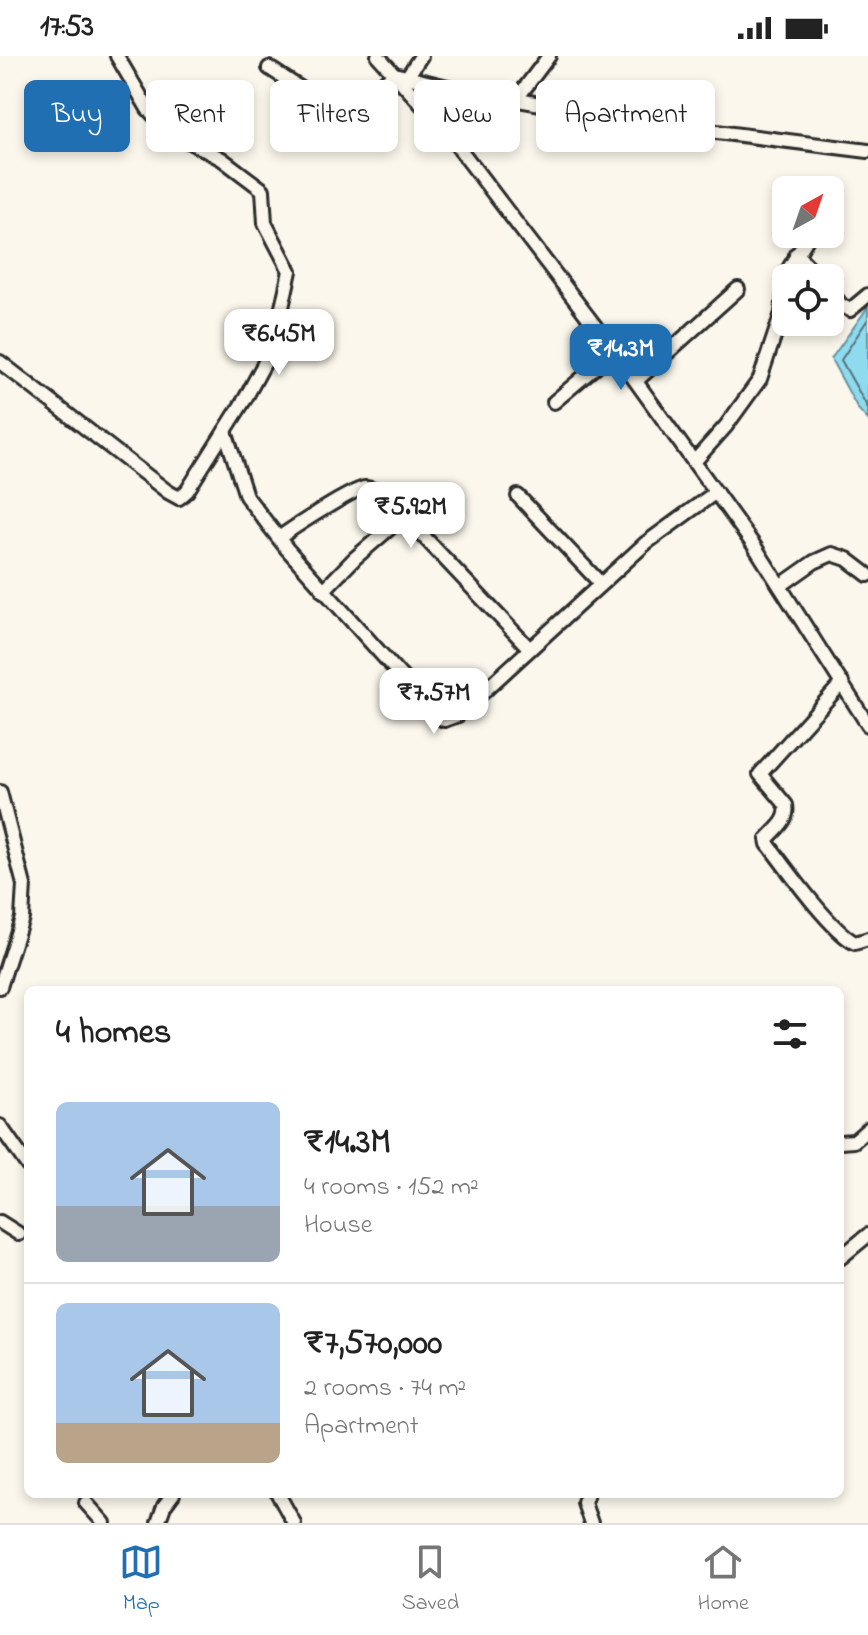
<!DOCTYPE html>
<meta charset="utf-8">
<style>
body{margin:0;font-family:"Indie Flower",sans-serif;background:#f2f2f2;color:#222;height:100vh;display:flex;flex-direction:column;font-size:30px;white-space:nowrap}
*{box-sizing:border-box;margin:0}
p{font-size:26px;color:#767676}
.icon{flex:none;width:44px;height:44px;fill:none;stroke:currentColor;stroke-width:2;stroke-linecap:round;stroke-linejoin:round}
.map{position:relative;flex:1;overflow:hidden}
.panel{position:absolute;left:24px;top:930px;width:820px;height:512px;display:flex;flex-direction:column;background:#fff;border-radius:12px;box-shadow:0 4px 12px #0003}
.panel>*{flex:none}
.top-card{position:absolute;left:24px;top:24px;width:820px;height:72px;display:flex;gap:16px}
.needle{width:52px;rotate:40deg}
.tools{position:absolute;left:772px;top:120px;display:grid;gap:16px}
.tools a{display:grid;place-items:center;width:72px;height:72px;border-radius:12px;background:#fff;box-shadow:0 4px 12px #0003;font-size:40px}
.price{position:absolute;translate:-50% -68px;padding:0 18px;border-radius:16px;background:#fff;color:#222;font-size:26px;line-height:52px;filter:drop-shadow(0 2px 4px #0008)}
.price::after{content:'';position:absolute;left:50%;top:48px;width:24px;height:18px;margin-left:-12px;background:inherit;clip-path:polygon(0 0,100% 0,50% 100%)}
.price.active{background:#1f6fb2;color:#fff}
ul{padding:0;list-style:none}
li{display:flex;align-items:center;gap:24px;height:200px;padding:0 32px}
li+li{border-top:2px solid #e0e0e0}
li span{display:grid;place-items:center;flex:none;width:224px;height:160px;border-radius:12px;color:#555}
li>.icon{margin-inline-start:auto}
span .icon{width:96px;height:96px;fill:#fffc;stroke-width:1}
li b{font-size:34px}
h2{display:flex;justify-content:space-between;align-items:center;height:96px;padding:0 32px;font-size:34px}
.pill{padding:0 28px;border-radius:12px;background:#fff;box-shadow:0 4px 12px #0003;font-size:28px;line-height:72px}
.pill.active{background:#1f6fb2;color:#fff}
.status{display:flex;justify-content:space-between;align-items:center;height:56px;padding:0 40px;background:#fff;direction:ltr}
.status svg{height:22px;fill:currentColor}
.tab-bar{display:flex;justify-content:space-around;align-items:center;height:112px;border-top:2px solid #e0e0e0;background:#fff;font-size:22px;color:#767676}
.tab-bar a{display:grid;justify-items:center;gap:4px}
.tab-bar .active{color:#1f6fb2}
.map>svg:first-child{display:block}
.water{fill:#8edaee;stroke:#6694a0;stroke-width:2}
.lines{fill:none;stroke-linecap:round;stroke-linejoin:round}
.shore{stroke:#537179;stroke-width:2}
.minor-casing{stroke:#2b2b2b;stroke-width:18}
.minor{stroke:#fbf7ec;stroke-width:12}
</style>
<div class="status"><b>17:53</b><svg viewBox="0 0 49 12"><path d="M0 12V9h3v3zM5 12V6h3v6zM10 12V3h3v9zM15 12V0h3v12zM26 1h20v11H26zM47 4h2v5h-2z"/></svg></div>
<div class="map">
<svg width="868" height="1467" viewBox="0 0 868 1467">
<rect width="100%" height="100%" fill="#fbf7ec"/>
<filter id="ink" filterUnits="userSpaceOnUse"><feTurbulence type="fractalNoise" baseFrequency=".0125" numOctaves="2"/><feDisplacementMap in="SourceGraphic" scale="16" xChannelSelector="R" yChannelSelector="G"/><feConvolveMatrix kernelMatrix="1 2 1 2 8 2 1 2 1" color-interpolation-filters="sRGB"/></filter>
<g filter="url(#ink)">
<polygon class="water" points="868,251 868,364 858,353 831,303"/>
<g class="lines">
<polyline class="shore" points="868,263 841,304 868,352"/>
<defs>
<g id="minor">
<polyline points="378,0 449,79 614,295 755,491 868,669"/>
<path d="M269 12C286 22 329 55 347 50 364 47 381 28 394 18L456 33 653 68 868 95"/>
<polyline points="407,21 421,0"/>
<polyline points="515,45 549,0"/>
<polyline points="830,155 833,152"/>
<polyline points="796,198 820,222"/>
<polyline points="830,234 841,249 850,254 868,239"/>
<polyline points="0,306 168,436 179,442 187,435 245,343 279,280 281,256 290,215 265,167 263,134 222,103 178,80 161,67 148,53 117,0"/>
<polyline points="636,325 738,233"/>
<polyline points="554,346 614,295"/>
<polyline points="225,375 246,440 287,493 436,659 444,664 458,659 646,487 716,436"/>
<polyline points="694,406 726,370 760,323 782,257 785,225 788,214 810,178"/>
<polyline points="518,440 601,528"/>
<path d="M279 482C291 473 354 432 365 432 375 432 384 441 392 447L529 592"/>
<polyline points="780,530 814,506 832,498 847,503 868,519"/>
<polyline points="323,535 355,502 404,460"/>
<path d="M842 627 760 718 786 749C789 764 777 772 767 783L768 788C786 812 831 875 855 887L868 883"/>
<polyline points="0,736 24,829 22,862 0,931"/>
<polyline points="0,1070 28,1110"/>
<polyline points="840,1086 854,1085 868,1073"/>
<polyline points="0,1166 19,1178"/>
<polyline points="840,1202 868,1179"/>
<polyline points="278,1438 294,1467"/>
<polyline points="587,1438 584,1447 591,1467"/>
<polyline points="86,1447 104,1467"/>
<polyline points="158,1467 164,1450 173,1438"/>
</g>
</defs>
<use href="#minor" class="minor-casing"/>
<use href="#minor" class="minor"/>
</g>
</g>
</svg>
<div class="tools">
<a><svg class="needle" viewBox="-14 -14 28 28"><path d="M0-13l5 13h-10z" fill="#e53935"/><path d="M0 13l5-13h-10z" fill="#767676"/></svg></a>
<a><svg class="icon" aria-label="locate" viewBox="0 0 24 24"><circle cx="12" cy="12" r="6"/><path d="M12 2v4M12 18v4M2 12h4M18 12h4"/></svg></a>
</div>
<b class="price" style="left:279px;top:321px">₹6.45M</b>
<b class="price active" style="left:621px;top:336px">₹14.3M</b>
<b class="price" style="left:411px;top:494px">₹5.92M</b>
<b class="price" style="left:434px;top:680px">₹7.57M</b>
<div class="top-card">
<a class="pill active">Buy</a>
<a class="pill">Rent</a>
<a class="pill">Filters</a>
<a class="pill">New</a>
<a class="pill">Apartment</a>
</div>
<section class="panel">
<h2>4 homes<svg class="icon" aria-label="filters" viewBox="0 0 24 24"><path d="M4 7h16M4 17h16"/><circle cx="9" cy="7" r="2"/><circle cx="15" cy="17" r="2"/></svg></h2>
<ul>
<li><span style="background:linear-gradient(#a9c7e8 65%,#9aa5b1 0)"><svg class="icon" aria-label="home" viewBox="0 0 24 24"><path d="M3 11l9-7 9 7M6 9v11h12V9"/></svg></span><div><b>₹14.3M</b><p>4 rooms · 152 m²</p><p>House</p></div></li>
<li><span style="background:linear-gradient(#a9c7e8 75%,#b9a48a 0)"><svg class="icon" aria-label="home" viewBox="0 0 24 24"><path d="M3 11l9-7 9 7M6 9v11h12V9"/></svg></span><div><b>₹7,570,000</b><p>2 rooms · 74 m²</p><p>Apartment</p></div></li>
</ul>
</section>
</div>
<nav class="tab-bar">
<a class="active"><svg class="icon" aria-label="map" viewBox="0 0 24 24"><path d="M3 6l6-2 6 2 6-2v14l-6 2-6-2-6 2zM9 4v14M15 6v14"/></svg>Map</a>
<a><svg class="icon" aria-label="saved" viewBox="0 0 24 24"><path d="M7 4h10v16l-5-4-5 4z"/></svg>Saved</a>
<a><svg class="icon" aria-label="home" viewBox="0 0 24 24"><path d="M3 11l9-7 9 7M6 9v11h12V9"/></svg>Home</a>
</nav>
